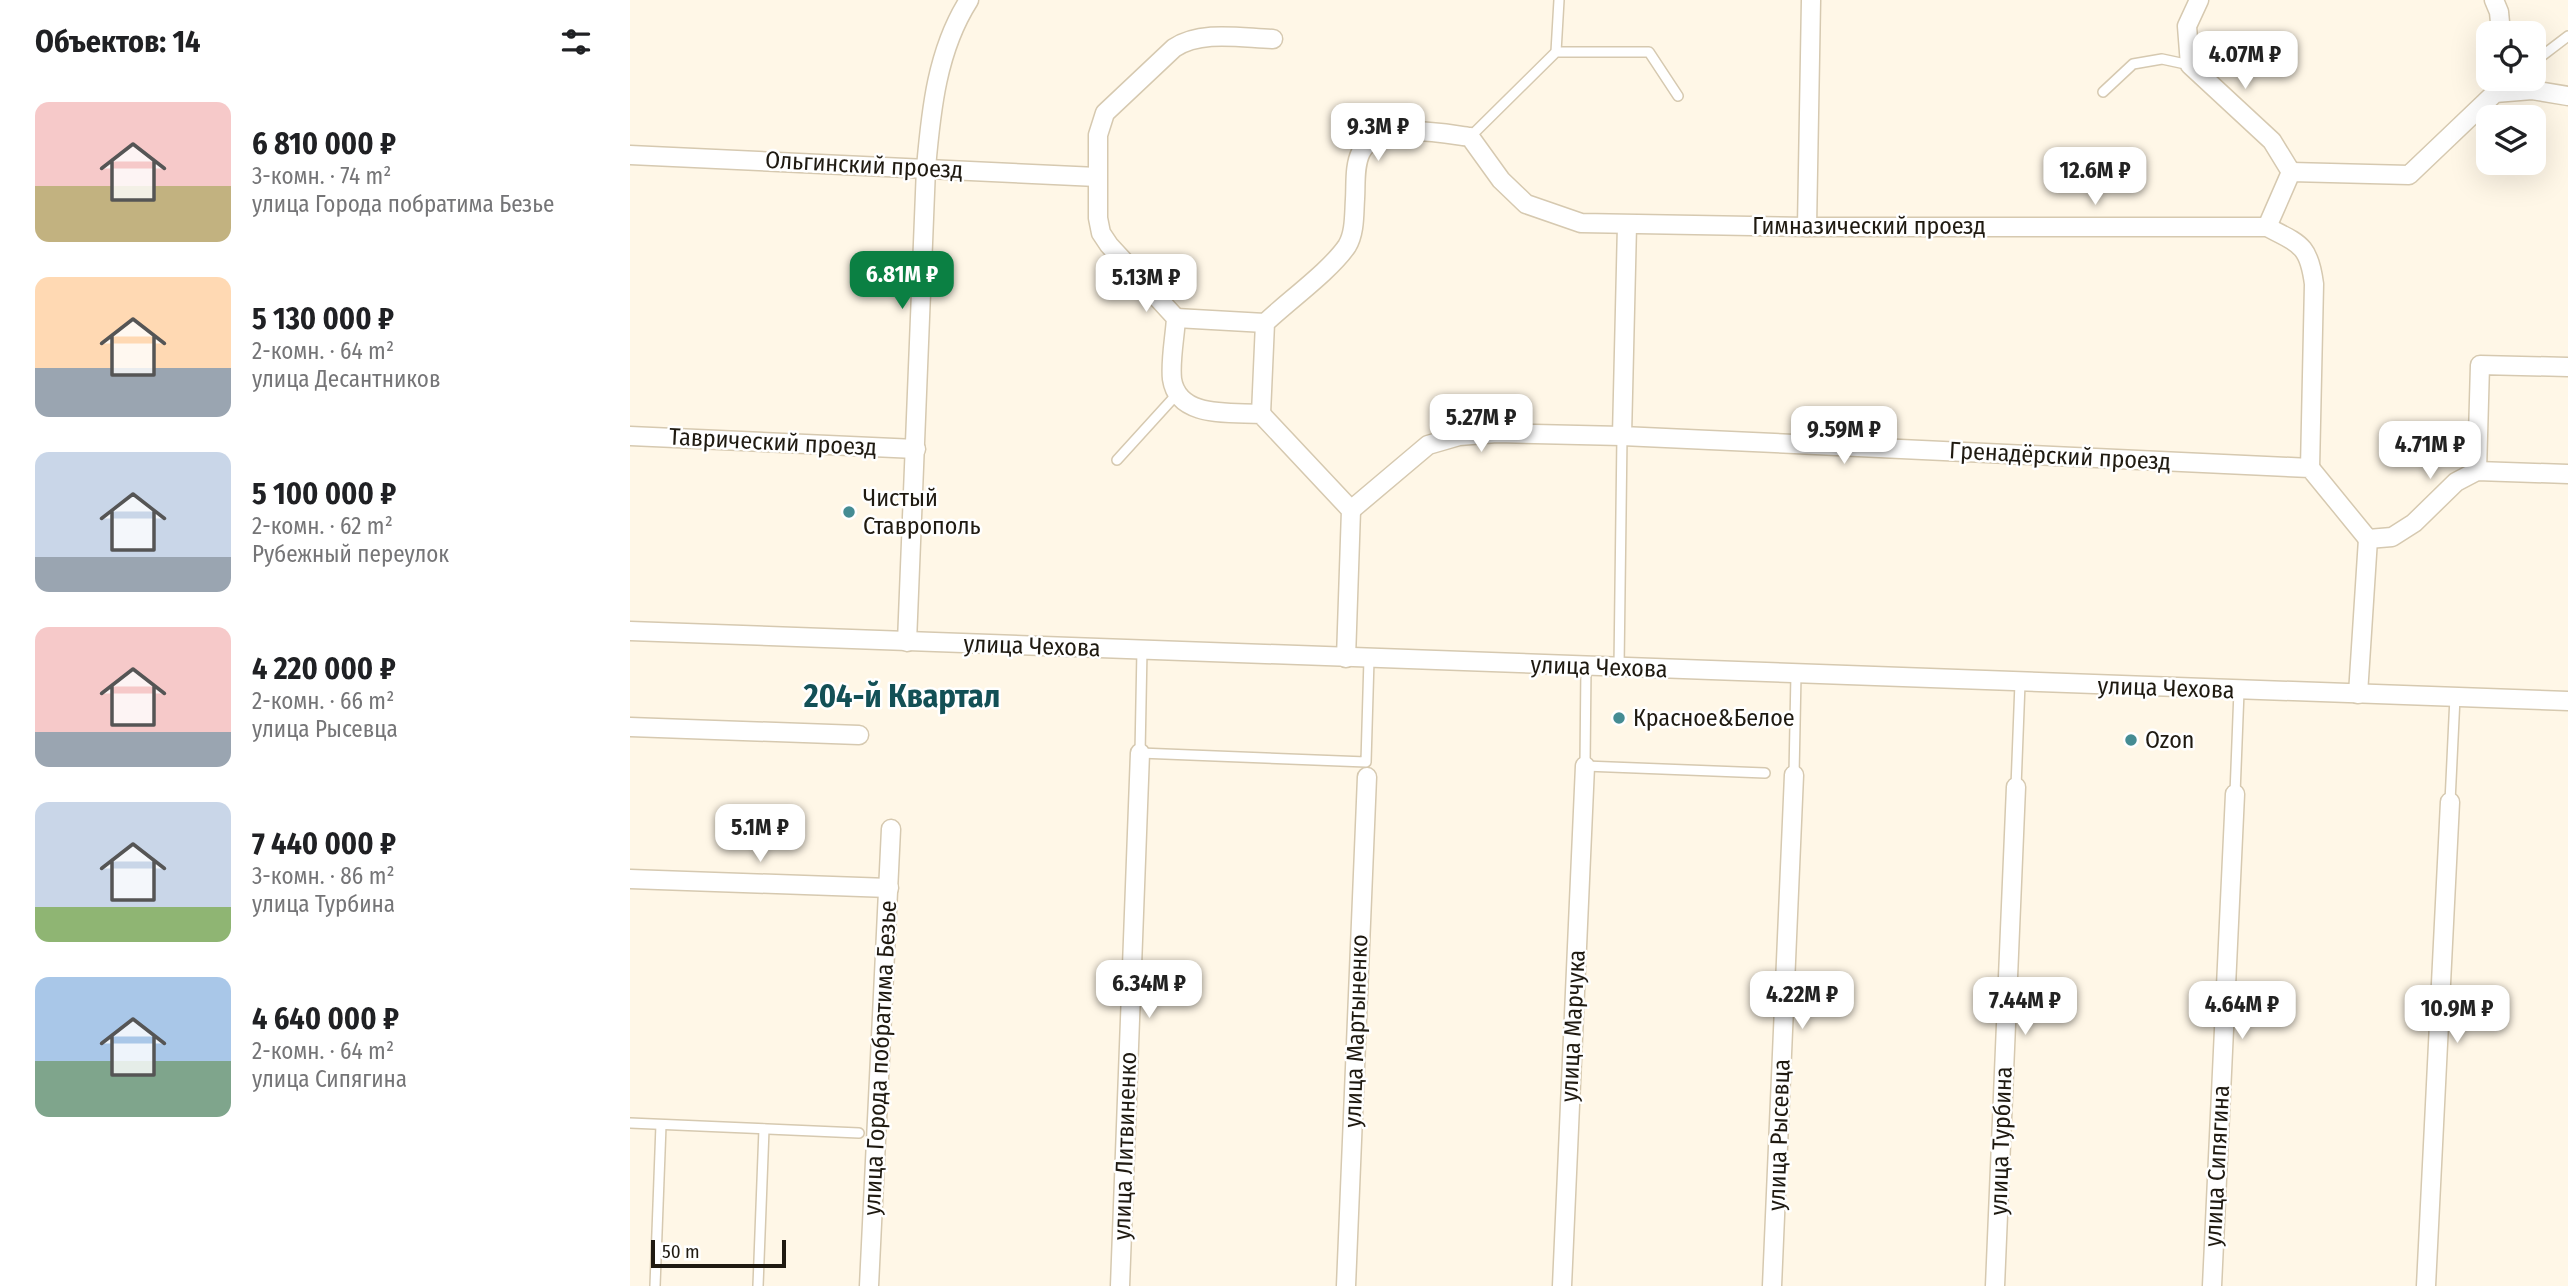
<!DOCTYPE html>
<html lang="ru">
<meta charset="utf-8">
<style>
body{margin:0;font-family:"Fira Sans Condensed",sans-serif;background:#f2f2f2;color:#202124;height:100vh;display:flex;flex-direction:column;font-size:26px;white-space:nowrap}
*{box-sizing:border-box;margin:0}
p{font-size:23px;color:#757577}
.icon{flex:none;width:38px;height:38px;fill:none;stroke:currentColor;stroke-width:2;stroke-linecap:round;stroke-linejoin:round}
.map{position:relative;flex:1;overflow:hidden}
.drawer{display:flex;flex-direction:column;background:#fff;width:630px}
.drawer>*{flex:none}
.controls{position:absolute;left:1846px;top:21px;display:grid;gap:14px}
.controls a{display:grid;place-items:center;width:70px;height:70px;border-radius:14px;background:#fff;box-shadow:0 7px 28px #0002;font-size:35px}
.scale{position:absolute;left:21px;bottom:18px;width:135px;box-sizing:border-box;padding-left:7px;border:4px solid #1f1a11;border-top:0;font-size:19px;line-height:24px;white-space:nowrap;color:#1f1a11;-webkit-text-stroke:5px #fff;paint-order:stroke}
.price{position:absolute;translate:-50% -60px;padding:0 16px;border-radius:14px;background:#fff;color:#222;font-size:23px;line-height:46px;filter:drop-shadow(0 2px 4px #0008)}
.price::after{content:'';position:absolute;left:50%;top:42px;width:21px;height:16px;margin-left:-10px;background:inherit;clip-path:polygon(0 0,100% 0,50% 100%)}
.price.active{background:#0b8043;color:#fff}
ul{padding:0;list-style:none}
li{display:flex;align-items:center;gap:21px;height:175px;padding:0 35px}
li span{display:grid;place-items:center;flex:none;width:196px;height:140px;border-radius:14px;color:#555}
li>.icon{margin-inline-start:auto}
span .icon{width:84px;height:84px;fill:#fffc;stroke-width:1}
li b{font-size:30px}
h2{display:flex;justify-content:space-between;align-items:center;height:84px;padding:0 35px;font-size:30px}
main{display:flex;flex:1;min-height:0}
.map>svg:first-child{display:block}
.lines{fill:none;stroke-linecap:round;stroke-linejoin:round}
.service-casing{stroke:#d6c9b0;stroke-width:12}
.minor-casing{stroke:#d6c9b0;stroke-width:21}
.service{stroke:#fff;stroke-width:9}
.minor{stroke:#fff;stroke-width:18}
.poi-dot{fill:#458c93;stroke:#fff;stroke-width:2.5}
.labels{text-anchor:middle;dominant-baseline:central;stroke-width:5;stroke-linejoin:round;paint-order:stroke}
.street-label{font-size:24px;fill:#1f1a11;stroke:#fff}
.poi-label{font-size:24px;fill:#1f1a11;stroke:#fff;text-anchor:start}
.district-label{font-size:32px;font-weight:bold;fill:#135056;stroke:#fff}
</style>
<main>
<section class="drawer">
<h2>Объектов: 14<svg class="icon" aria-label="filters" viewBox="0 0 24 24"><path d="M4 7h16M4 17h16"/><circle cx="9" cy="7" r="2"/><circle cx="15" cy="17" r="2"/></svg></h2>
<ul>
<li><span style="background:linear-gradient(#f6c9c9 60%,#c2b280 0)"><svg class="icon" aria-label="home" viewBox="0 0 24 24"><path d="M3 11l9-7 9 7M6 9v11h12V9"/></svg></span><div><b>6 810 000 ₽</b><p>3-комн. · 74 m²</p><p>улица Города побратима Безье</p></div></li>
<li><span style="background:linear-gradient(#ffd9b3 65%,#9aa5b1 0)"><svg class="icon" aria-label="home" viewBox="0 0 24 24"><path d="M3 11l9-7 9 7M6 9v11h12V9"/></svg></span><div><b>5 130 000 ₽</b><p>2-комн. · 64 m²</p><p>улица Десантников</p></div></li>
<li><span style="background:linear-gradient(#c9d6e8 75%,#9aa5b1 0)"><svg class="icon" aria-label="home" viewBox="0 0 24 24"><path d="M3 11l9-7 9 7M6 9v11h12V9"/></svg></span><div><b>5 100 000 ₽</b><p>2-комн. · 62 m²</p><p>Рубежный переулок</p></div></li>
<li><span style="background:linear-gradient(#f6c9c9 75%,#9aa5b1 0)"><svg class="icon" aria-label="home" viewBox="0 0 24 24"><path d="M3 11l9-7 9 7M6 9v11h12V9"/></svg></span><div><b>4 220 000 ₽</b><p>2-комн. · 66 m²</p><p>улица Рысевца</p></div></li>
<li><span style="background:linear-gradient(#c9d6e8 75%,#8fb573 0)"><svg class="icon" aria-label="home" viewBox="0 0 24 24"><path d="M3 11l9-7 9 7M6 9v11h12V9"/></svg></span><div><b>7 440 000 ₽</b><p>3-комн. · 86 m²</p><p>улица Турбина</p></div></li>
<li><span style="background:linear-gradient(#a9c7e8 60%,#7fa58c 0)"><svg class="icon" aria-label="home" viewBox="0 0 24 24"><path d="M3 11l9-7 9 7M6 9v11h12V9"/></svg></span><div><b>4 640 000 ₽</b><p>2-комн. · 64 m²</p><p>улица Сипягина</p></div></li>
</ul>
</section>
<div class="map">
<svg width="1938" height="1286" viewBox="0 0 1938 1286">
<rect width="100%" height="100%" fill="#fff7e7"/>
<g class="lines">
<defs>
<g id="service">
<polyline points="926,52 929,0"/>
<polyline points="1904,62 1938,36"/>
<polyline points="1869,89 1883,79"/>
<polyline points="1473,92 1503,64 1532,59 1560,65"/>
<polyline points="840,137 926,52 1019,52 1048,96"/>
<polyline points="487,460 547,394"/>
<polyline points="512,650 510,753 736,762 739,659"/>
<polyline points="956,666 955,766 1135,773"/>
<polyline points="989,667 992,436"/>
<polyline points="1164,775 1166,674"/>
<polyline points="1386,787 1390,683"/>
<polyline points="1605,794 1609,691"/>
<polyline points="1820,802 1825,697"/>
<polyline points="0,1123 229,1133"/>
<polyline points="25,1286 31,1125"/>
<polyline points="128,1286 134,1129"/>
</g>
<g id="minor">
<polyline points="1569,0 1557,26 1560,65 1642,141 1661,172"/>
<polyline points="1864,0 1869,12 1871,33"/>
<path d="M643 39C611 38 571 30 544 48L475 113 468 135V218L471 233 479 245 546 318C545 337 540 360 542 379 548 419 601 412 631 414L721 510 716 658"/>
<polyline points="0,155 467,177"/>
<polyline points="997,225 992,436 1680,468 1738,539 1762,537 1784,523 1826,482 1847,471 1938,474"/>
<polyline points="1177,227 1181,0"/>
<polyline points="1637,227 1661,172 1779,175 1865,93 1902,90 1938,96"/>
<polyline points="546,318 635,323"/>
<path d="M631 414 635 323C658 301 700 271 717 246 725 233 724 214 725 199 726 184 724 166 731 152 748 120 810 133 840 137L871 180 896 204 951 223 1177 227H1637C1670 244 1679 245 1684 284L1680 468"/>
<polyline points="0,436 286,449"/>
<polyline points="1847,471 1850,365 1938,367"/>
<polyline points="721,510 798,445 829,436 867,433 992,436"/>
<polyline points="0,631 1938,701"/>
<path d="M277 642 296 168C301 110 307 50 339 0"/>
<polyline points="1728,694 1738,539"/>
<polyline points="0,727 229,735"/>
<polyline points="0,879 259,888"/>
<polyline points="239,1286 261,829"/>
<polyline points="490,1286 510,753"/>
<polyline points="716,1286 737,777"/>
<polyline points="932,1286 955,766"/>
<polyline points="1142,1286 1164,775"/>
<polyline points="1365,1286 1386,787"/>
<polyline points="1582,1286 1605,794"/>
<polyline points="1796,1286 1820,802"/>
</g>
</defs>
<use href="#service" class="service-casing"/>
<use href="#minor" class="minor-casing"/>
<use href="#service" class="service"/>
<use href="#minor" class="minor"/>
</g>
<g class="poi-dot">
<circle cx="219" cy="512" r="7"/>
<circle cx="989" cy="718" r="7"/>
<circle cx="1501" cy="740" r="7"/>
</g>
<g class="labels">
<g class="street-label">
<text transform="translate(234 165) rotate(3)">Ольгинский проезд</text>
<text x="1239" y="226">Гимназический проезд</text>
<text transform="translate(143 442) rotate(3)">Таврический проезд</text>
<text transform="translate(1430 456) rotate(3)">Гренадёрский проезд</text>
<text transform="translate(402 646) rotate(2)">улица Чехова</text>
<text transform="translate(969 667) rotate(2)">улица Чехова</text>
<text transform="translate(1536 688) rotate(2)">улица Чехова</text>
<text transform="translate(943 1026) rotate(-87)">улица Марчука</text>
<text transform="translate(726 1031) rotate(-88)">улица Мартыненко</text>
<text transform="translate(250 1058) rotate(-87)">улица Города побратима Безье</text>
<text transform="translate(1149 1135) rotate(-88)">улица Рысевца</text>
<text transform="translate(1371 1141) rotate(-88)">улица Турбина</text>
<text transform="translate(495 1146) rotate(-88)">улица Литвиненко</text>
<text transform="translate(1587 1166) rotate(-87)">улица Сипягина</text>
</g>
<g class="poi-label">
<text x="233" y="498">Чистый<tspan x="233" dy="28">Ставрополь</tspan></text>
<text x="1003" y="718">Красное&amp;Белое</text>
<text x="1515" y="740">Ozon</text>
</g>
<g class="district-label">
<text x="272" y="696">204-й Квартал</text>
</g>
</g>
</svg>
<div class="controls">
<a><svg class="icon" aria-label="locate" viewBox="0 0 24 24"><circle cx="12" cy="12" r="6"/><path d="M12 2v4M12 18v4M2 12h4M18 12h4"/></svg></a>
<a><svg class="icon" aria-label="layers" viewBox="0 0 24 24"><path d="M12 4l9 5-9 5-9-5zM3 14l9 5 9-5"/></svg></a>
</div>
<div class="scale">50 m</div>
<b class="price" style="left:1615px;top:91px">4.07M ₽</b>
<b class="price" style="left:748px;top:163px">9.3M ₽</b>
<b class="price" style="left:1465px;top:207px">12.6M ₽</b>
<b class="price active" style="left:272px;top:311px">6.81M ₽</b>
<b class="price" style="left:516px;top:314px">5.13M ₽</b>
<b class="price" style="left:851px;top:454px">5.27M ₽</b>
<b class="price" style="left:1214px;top:466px">9.59M ₽</b>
<b class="price" style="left:1800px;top:481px">4.71M ₽</b>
<b class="price" style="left:130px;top:864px">5.1M ₽</b>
<b class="price" style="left:519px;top:1020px">6.34M ₽</b>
<b class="price" style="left:1172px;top:1031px">4.22M ₽</b>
<b class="price" style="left:1395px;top:1037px">7.44M ₽</b>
<b class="price" style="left:1612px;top:1041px">4.64M ₽</b>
<b class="price" style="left:1827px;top:1045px">10.9M ₽</b>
</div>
</main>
